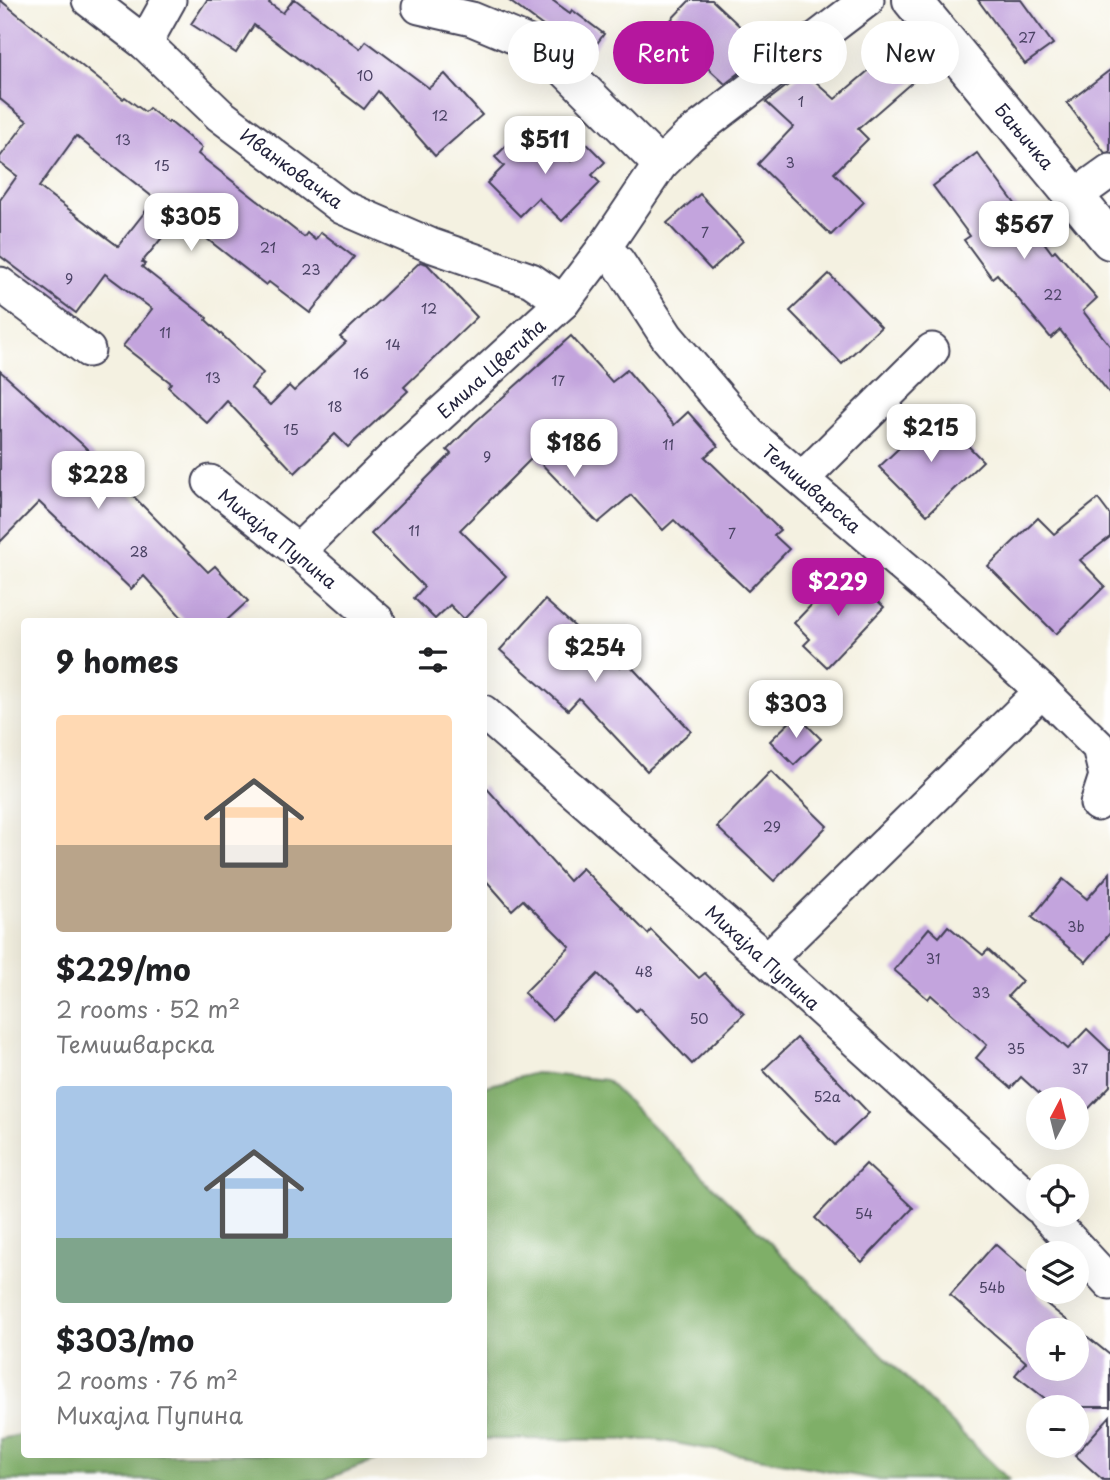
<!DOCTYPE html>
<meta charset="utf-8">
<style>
body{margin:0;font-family:"Playpen Sans",sans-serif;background:#f6f6f6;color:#202124;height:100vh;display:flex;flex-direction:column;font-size:26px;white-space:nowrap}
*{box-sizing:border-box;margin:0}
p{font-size:23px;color:#757577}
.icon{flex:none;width:38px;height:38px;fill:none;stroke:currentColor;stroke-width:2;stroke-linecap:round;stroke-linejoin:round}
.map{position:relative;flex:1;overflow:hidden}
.drawer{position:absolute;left:21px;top:618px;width:466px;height:840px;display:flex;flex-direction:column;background:#fff;border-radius:7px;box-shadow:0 7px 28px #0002}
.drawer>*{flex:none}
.guide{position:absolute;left:508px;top:21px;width:497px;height:63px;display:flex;gap:14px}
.needle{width:46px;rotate:7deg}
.fabs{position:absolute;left:1026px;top:1087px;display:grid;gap:14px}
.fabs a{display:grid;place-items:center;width:63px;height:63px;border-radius:50%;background:#fff;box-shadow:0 7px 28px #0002;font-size:35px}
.price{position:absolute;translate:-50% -60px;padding:0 16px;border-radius:14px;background:#fff;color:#222;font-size:23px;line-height:46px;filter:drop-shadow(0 2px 4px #0008)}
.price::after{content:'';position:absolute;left:50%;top:42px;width:21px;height:16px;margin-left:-10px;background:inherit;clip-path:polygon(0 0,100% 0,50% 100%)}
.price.current{background:#b5179e;color:#fff}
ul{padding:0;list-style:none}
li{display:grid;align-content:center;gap:14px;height:371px;padding:0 35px}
li span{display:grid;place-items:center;height:217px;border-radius:7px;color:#555}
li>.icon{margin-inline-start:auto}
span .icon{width:126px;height:126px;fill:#fffc;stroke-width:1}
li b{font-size:30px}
h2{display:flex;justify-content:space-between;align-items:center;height:84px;padding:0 35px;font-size:30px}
.chip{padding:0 24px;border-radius:32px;background:#fff;box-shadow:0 7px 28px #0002;font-size:24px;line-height:63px}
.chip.current{background:#b5179e;color:#fff}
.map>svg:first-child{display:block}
.forest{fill:#7faf68;stroke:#506852;stroke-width:2}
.building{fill:#c3a4dd;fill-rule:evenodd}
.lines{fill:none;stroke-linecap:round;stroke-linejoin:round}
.minor-casing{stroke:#424154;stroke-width:37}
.tertiary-casing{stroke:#424154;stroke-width:42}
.minor{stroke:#fff;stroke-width:33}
.tertiary{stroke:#fff;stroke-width:38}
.labels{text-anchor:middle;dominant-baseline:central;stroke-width:5;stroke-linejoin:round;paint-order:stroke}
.number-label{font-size:14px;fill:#4a4264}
.street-label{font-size:18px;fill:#22223b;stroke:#fff}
</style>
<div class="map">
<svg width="1110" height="1480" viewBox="0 0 1110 1480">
<rect width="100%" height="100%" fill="#fff"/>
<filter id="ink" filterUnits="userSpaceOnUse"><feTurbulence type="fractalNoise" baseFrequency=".0143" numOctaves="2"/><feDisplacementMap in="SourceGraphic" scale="14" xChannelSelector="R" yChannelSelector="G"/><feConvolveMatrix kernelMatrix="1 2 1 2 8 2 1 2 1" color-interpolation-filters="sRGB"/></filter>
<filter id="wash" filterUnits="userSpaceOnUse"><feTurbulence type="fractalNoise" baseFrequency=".00686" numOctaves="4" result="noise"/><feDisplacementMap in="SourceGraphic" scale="28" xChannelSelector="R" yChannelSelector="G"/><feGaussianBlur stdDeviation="1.57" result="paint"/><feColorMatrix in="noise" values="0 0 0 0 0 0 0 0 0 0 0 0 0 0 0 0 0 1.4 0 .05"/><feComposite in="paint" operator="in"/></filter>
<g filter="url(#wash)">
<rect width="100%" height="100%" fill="#f4f1e1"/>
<g class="forest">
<polygon points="535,1073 606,1080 1009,1480 880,1480 658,1440 483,1439 483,1087"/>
<polygon points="24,1434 24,1454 391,1454 324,1480 0,1480 0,1439"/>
</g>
<g id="blocks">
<g class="building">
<path d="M0 0 123 99 125 97 145 112 149 108 168 123 169 121 202 148 198 154 304 237 307 233 315 240 321 232 354 257 310 313 269 282 266 285 179 217 142 262 145 264 142 267 207 318 206 320 263 373 251 388 270 405 289 386 294 391 346 342 340 337 420 262 427 264 477 317 404 387 408 391 348 447 335 434 295 473 227 401 207 423 168 387 171 383 123 346 152 309 105 274 76 313 0 256V200L17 176 0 163V157L27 121 0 99ZM76 136 155 199 118 246 39 187Z"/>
<polygon points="207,0 271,0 269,3 283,13 293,0 296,0 360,49 366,41 429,88 445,74 482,115 435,156 378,91 364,109 254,25 236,53 191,24"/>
<polygon points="508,0 552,0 570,13 572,10 604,34 586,58"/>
<polygon points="690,0 712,0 767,52 725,84 664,27"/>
<polygon points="978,0 1021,0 1053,44 1025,64"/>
<polygon points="894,49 918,77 858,129 868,139 834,173 864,202 831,235 758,164 793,127 766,102 805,72 835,99"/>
<polygon points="1110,70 1110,152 1105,153 1067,103"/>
<polygon points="540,130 571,161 587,144 605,162 592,175 600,183 562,221 538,198 520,216 487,183 504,166 495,157 514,138 523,147"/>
<polygon points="977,153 1052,253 1055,250 1097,298 1083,311 1110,346 1110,394 1060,330 1051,338 997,274 992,278 964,240 970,236 933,186"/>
<polygon points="700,194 743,241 711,270 667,223"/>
<polygon points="829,274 881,327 842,364 790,311"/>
<polygon points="571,336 612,382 627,370 674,425 688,412 718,446 705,457 780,530 774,535 789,549 748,591 674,520 663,530 631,495 598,523 534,456 460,530 506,576 464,619 450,605 435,619 414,598 424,587 371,534 451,454 447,450 474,423"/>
<polygon points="0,371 83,445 208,572 215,566 248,601 226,621 185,621 144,576 131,589 39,502 0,542"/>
<polygon points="936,413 983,461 927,515 879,467"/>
<polygon points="1098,499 1110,515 1110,537 1080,560 1105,586 1056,634 988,566 1038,518 1054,534"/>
<polygon points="845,570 884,607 827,667 804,645 810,639 794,623"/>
<polygon points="545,600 620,667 626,661 691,731 647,771 579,698 568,710 500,650"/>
<polygon points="797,715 821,739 794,765 770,741"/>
<polygon points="771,771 827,826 774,881 717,827"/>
<polygon points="483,784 569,881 582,868 648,934 651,930 699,978 705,973 744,1014 692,1064 639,1008 636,1011 598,974 552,1020 524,993 570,947 523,900 512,910 483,877"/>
<polygon points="1110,873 1110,933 1086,962 1032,917 1063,879 1087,899"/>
<polygon points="948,926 983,955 988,950 1022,981 1008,996 1068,1049 1087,1029 1110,1051 1110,1086 1076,1122 1076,1099 1045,1099 1021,1077 1011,1088 976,1058 987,1045 931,995 928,999 894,970 929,928 939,937"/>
<polygon points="797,1038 869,1113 835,1145 763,1070"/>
<polygon points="866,1164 913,1208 862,1262 815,1218"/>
<path d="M995 1244 1038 1282V1297L1110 1355V1407H1056L1015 1375 1026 1362 950 1295ZM1038 1330H1076V1368H1038Z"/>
<polygon points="1110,1416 1110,1480 1103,1480 1075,1455"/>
</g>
</g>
</g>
<g filter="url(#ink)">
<use href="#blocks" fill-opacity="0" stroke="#424154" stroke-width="2"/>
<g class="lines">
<defs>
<g id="minor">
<polyline points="89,0 145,43 220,115 342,207 430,245 531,280 563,302"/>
<polyline points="419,7 472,19 532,44 563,68 660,165"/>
<polyline points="145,43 169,0"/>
<polyline points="1075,196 1110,171"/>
<polyline points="604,248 618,262 667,337 749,434 933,592 1042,691 1099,747 1106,776 1097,804"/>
<polyline points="0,284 88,350"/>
<polyline points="802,479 932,350"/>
<polyline points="210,482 298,551 378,621"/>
<polyline points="298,551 398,453 563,302 604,248 660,165 689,136 867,0"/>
<polyline points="483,712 767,960 1038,1206"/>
<polyline points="767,960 1042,691"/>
<polyline points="1046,1214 1110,1283"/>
</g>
<polyline id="tertiary" points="912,0 1110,240"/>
</defs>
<use href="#minor" class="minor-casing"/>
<use href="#tertiary" class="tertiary-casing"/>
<use href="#minor" class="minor"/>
<use href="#tertiary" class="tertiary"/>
</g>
</g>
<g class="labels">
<g class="number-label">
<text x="1027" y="37">27</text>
<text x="365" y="75">10</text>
<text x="801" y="101">1</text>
<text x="440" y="115">12</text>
<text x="123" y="139">13</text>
<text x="790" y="162">3</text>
<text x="162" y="165">15</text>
<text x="705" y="232">7</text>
<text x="268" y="247">21</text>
<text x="311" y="269">23</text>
<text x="69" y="278">9</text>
<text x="1053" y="294">22</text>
<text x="429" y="308">12</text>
<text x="165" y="332">11</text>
<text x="393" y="344">14</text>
<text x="361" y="373">16</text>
<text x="213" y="377">13</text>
<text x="558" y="380">17</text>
<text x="335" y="406">18</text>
<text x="291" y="429">15</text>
<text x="668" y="444">11</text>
<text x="487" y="456">9</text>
<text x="414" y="530">11</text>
<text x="732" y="533">7</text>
<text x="139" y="551">28</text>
<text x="772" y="826">29</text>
<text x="1076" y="926">3b</text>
<text x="933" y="958">31</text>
<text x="644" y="971">48</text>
<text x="981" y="992">33</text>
<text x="699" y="1018">50</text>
<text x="1016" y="1048">35</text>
<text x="1080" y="1068">37</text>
<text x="827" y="1096">52a</text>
<text x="864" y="1213">54</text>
<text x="992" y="1287">54b</text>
</g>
<g class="street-label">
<text transform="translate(1025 136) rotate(50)">Бањичка</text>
<text transform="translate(292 168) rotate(36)">Иванковачка</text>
<text transform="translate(491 368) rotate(-42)">Емила Цветића</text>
<text transform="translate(812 488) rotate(41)">Темишварска</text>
<text transform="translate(278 538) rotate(39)">Михајла Пупина</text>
<text transform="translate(763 957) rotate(42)">Михајла Пупина</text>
</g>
</g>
</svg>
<div class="fabs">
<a><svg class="needle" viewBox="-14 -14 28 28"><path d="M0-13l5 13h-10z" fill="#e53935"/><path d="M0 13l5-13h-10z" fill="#757577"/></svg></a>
<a><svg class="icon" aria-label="locate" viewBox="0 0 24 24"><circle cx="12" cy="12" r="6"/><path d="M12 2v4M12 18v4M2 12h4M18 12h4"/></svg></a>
<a><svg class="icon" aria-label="layers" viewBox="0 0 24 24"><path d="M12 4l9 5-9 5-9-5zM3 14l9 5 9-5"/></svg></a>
<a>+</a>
<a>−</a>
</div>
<b class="price" style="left:545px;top:176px">$511</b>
<b class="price" style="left:191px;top:253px">$305</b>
<b class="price" style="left:1024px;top:261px">$567</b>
<b class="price" style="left:931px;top:464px">$215</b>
<b class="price" style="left:574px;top:479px">$186</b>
<b class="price" style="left:98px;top:511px">$228</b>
<b class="price current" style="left:838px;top:618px">$229</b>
<b class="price" style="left:595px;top:684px">$254</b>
<b class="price" style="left:796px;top:740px">$303</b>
<div class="guide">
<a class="chip">Buy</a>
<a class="chip current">Rent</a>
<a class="chip">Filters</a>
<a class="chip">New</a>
</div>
<section class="drawer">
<h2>9 homes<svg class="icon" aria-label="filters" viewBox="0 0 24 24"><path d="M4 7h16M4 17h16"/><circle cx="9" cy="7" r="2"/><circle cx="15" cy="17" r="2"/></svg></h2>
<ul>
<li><span style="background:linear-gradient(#ffd9b3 60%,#b9a48a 0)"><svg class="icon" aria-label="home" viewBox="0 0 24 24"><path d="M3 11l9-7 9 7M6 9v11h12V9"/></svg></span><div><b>$229/mo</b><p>2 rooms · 52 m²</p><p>Темишварска</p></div></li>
<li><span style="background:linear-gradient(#a9c7e8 70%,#7fa58c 0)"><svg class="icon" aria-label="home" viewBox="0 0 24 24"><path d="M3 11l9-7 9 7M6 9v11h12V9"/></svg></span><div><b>$303/mo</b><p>2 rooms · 76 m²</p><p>Михајла Пупина</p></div></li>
</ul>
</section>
</div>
